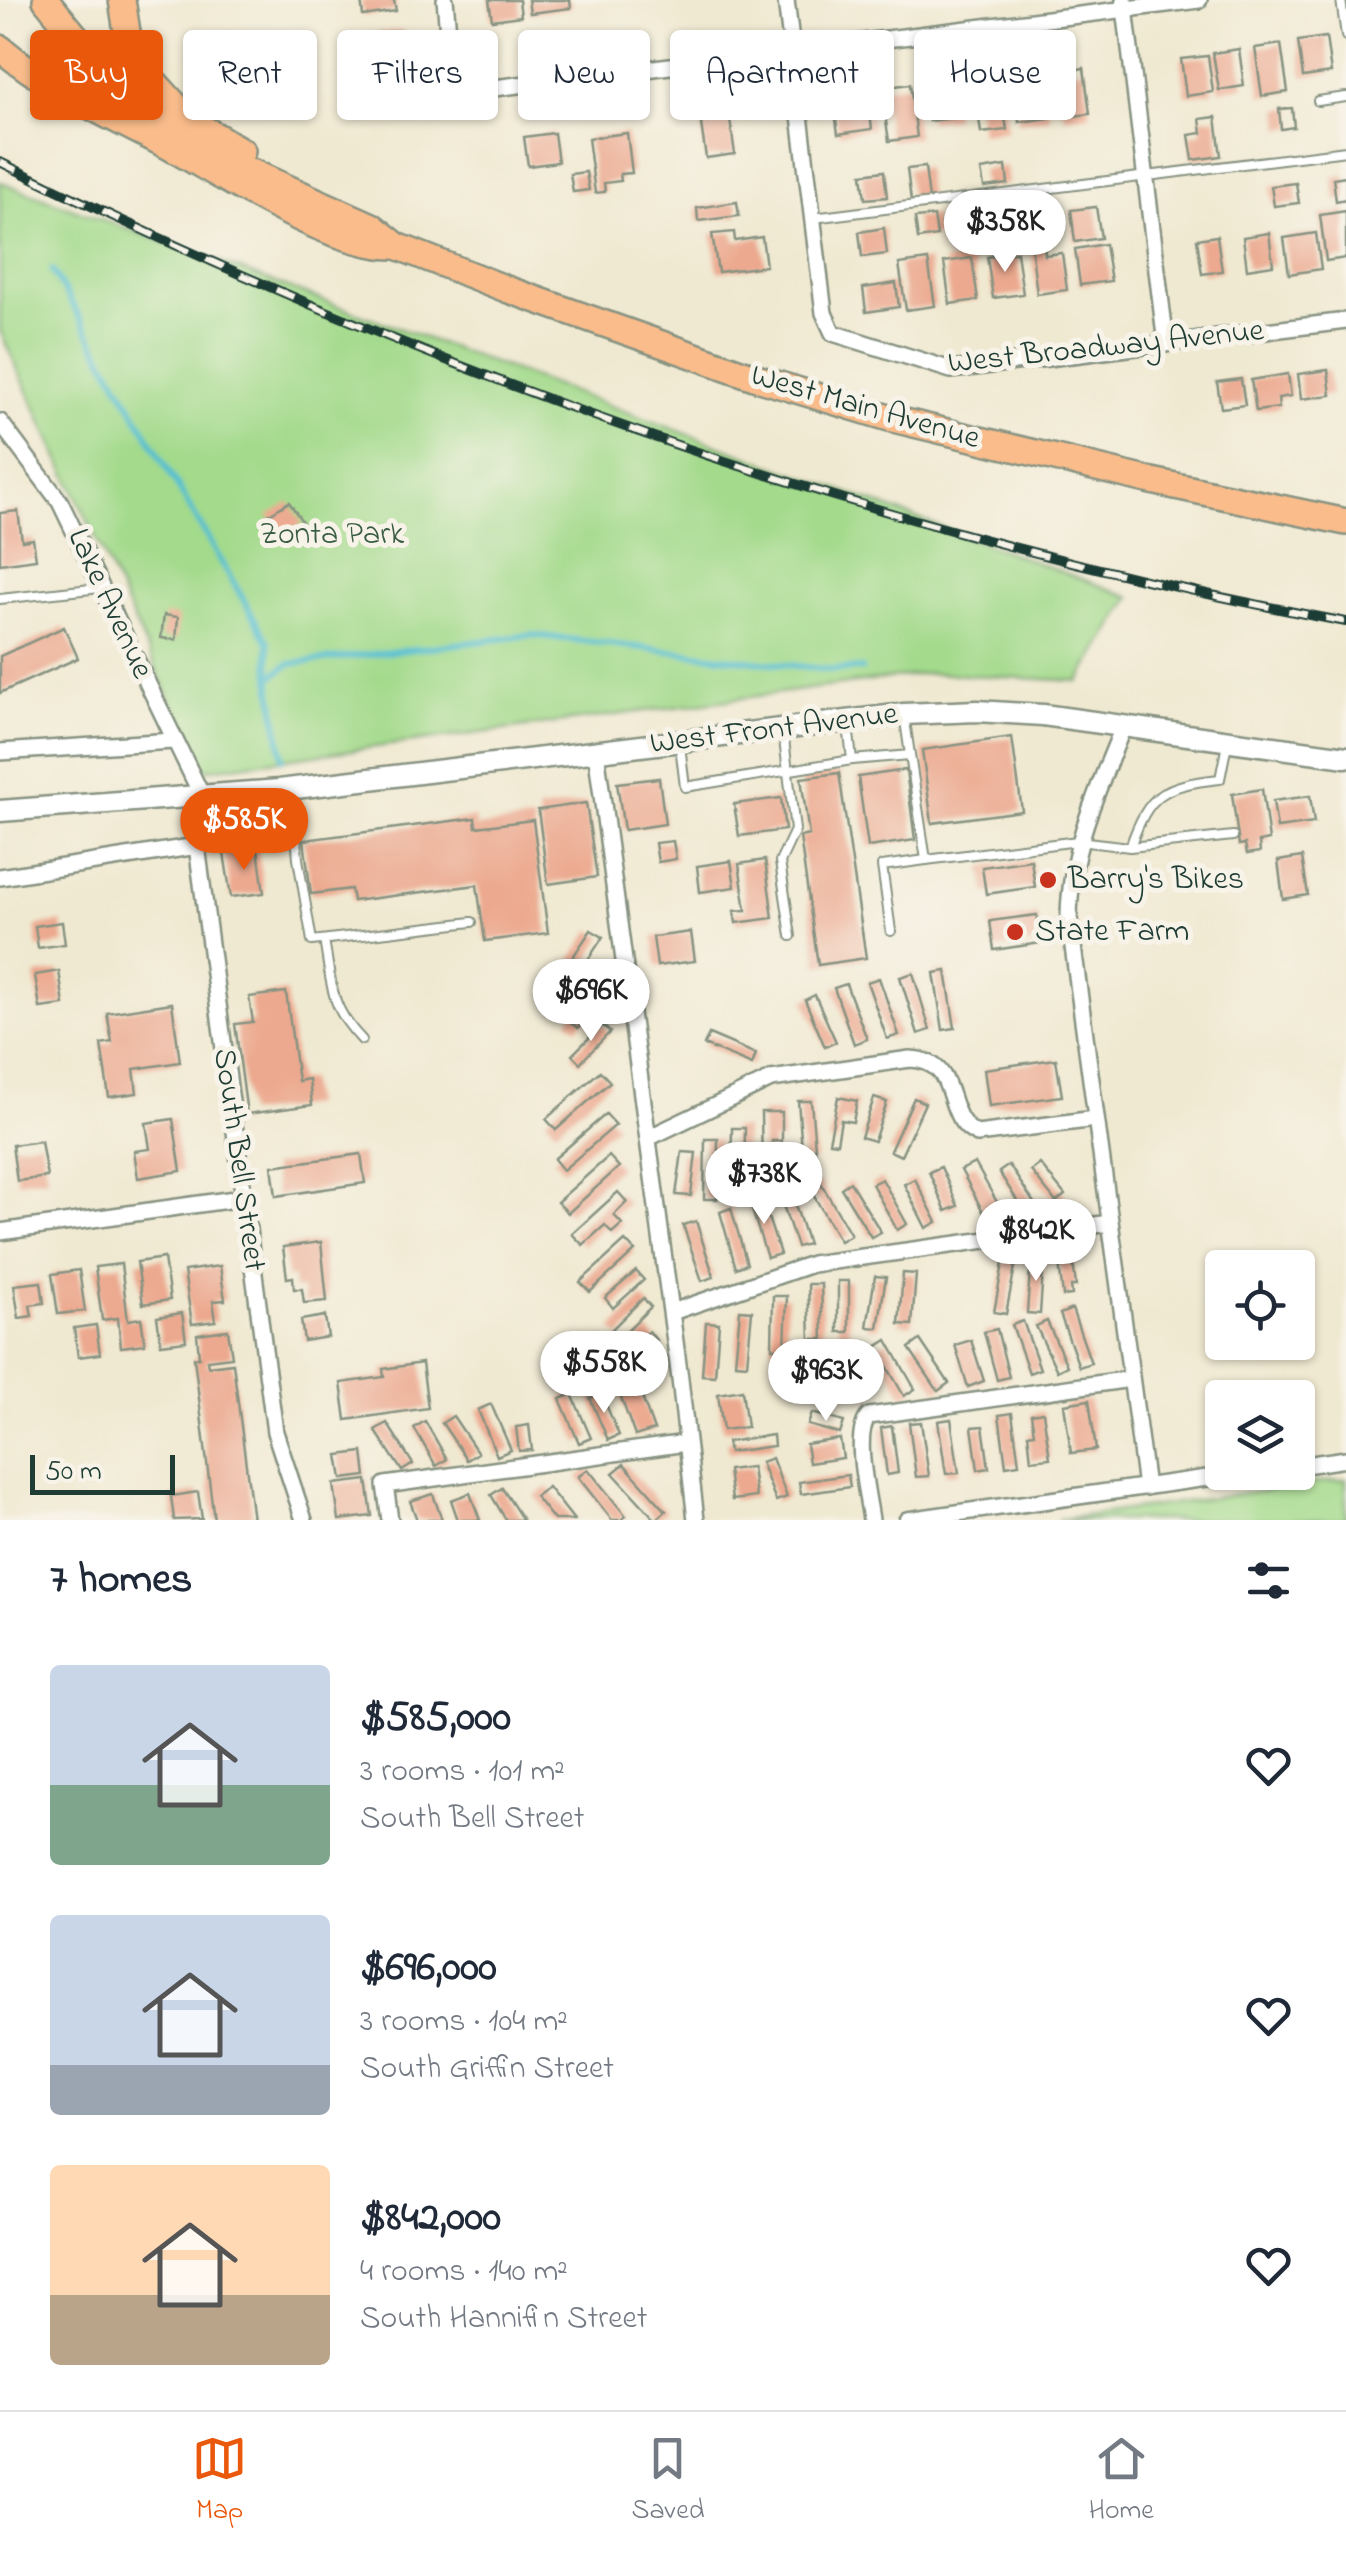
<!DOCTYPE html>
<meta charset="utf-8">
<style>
body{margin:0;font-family:"Indie Flower",sans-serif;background:#f2f2f3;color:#1f2937;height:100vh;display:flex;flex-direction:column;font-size:38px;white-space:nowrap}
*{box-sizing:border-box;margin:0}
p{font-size:32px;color:#747a83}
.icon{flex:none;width:55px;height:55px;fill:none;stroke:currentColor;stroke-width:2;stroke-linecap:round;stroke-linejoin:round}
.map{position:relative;height:1520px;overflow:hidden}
.sheet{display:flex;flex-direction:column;background:#fff;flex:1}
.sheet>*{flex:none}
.top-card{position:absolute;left:30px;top:30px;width:1288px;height:90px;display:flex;gap:20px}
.buttons{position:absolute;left:1205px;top:1250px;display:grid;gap:20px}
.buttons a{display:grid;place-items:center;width:110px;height:110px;border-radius:10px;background:#fff;box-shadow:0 2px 8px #0004;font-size:50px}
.scale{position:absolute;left:30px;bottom:25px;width:145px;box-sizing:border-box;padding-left:10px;border:5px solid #1f3d34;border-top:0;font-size:28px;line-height:35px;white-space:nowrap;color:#1f3d34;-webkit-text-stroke:8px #f7f3e8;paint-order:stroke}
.price{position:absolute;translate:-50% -85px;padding:0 22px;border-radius:35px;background:#fff;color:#222;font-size:32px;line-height:65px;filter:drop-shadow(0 2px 5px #0008)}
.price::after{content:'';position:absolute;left:50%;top:60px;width:30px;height:22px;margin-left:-15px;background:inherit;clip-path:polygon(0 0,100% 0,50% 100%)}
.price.on{background:#ea580c;color:#fff}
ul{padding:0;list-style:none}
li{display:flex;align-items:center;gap:30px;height:250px;padding:0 50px}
li span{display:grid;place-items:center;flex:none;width:280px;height:200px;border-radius:10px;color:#555}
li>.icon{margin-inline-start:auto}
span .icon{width:120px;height:120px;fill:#fffc;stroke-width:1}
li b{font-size:42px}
h2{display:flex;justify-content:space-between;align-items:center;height:120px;padding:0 50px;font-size:42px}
.chip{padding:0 35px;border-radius:10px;background:#fff;box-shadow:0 2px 8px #0004;font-size:35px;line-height:90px}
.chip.on{background:#ea580c;color:#fff}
.tabs{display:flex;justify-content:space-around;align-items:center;height:140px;border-top:2px solid #e0e1e3;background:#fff;font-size:28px;color:#747a83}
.tabs a{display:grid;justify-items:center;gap:5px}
.tabs .on{color:#ea580c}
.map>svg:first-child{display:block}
.green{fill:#a3da8b;stroke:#618c60;stroke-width:2.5}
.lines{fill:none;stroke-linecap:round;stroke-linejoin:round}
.stream{stroke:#54bfd0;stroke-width:6}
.building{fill:#eca98f}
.service-casing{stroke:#889382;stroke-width:12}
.minor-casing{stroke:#889382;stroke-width:20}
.tertiary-casing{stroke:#889382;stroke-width:25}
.primary-casing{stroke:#889382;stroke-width:30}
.service{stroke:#fff;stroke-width:8}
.minor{stroke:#fff;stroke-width:15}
.tertiary{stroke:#fff;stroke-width:20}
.primary{stroke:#fabc8b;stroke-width:25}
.rail-casing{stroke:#1f3d34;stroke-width:10}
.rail{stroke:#f7f3e8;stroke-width:6;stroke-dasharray:19;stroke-linecap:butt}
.poi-dot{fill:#c8321e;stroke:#f7f3e8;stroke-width:4}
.labels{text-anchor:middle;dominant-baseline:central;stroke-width:10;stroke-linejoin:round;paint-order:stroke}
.street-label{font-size:32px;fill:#1f3d34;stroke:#f7f3e8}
.park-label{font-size:32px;fill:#395c45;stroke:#f7f3e8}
.poi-label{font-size:32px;fill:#1f3d34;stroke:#f7f3e8;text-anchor:start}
</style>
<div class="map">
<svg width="1346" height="1520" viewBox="0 0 1346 1520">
<rect width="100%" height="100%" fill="#f7f3e8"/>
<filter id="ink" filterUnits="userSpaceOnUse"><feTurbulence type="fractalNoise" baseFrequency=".01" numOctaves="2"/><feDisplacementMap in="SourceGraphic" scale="20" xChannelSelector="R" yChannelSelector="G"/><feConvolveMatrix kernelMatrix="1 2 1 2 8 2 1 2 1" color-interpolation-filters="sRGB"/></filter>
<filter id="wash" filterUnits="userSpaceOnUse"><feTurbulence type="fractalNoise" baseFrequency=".0048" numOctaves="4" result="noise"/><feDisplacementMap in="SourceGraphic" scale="40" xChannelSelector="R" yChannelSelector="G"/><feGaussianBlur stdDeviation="2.25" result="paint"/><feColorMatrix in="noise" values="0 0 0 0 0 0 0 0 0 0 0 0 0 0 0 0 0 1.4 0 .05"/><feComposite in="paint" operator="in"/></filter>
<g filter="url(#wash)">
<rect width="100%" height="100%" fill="#f0e9d1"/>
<g class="green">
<polygon points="0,182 1131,597 1079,681 930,673 203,770 0,331"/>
<polygon points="1346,1479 1346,1520 1057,1520"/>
</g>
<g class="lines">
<g class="stream">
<polyline points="52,270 268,642 270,678"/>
<polyline points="283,759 270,678 289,664 532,635 831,670 862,669"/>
</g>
</g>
<g id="blocks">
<g class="building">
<polygon points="361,0 394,0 396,11 363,16"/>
<polygon points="489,0 519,0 521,16 492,20"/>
<polygon points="528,0 570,0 571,8 530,13"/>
<polygon points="402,30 405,56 365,61 361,35"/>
<polygon points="1326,37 1331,73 1303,77 1298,41"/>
<polygon points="1281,44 1288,92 1262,96 1255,48"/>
<polygon points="1239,49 1244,86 1219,90 1213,53"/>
<polygon points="1208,56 1213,92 1186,96 1181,59"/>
<polygon points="1084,68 1090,114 1064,117 1058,72"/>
<polygon points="1044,74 1050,118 1019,122 1013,78"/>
<polygon points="999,79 1007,130 981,133 974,82"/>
<polygon points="910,84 917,137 889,141 881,88"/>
<polygon points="951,90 955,118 929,121 925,93"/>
<polygon points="868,100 872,129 838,134 834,105"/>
<polygon points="1292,108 1294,127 1281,129 1279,109"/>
<polygon points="729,113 735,154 706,158 700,117"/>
<polygon points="1216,117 1221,156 1193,160 1189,135 1202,133 1200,119"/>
<polygon points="554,133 558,162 528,166 524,137"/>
<polygon points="627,133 632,173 620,174 621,181 604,183 605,192 595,193 588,138"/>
<polygon points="1006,166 1008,184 984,187 981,170"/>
<polygon points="925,167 929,199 911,201 907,169"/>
<polygon points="884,171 887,197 865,199 862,174"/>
<polygon points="586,172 589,190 573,192 570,174"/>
<polygon points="1346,176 1346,199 1336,201 1333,178"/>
<polygon points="1296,183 1299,203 1274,206 1271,186"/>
<polygon points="737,202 739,216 698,221 697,208"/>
<polygon points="1096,207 1101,238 1075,242 1071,210"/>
<polygon points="978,210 981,234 958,237 955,213"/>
<polygon points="1346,211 1346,258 1326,261 1320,215"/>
<polygon points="934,216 937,236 918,239 915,218"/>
<polygon points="884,228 887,254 862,257 859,232"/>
<polygon points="734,232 735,241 762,237 766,266 718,272 712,234"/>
<polygon points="1269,233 1273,265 1247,269 1243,237"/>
<polygon points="1316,233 1321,269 1289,274 1284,238"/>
<polygon points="1217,236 1222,271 1202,274 1197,239"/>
<polygon points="1044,243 1045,255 1062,253 1067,290 1037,294 1031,245"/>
<polygon points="1105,244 1111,281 1080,285 1075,249"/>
<polygon points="1017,252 1023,294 993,298 987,257"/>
<polygon points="972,258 978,300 950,304 944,262"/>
<polygon points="928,260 935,306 906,310 899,264"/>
<polygon points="896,283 899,307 866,312 863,288"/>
<polygon points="1328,370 1331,395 1301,399 1298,374"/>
<polygon points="1288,374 1291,396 1278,398 1279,408 1256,411 1251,380"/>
<polygon points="1241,379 1245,405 1221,408 1217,382"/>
<polygon points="289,502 303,523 282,536 268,515"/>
<polygon points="18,511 22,541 33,539 36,559 0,564 0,513"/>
<polygon points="164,615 178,617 176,640 161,638"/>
<polygon points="64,627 78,658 0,693 0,656"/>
<polygon points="1012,737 1022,811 932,823 922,750"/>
<polygon points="906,770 915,840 868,847 858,777"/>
<polygon points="839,773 866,958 818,965 800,837 809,835 801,778"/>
<polygon points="659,778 665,824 624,830 617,783"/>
<polygon points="1262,789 1269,840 1259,842 1260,852 1247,854 1245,844 1239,845 1232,794"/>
<polygon points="1310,796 1314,823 1277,828 1273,801"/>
<polygon points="781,798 785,830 739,836 734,804"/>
<polygon points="586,803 597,877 548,884 538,810"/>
<polygon points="475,818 476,827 533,820 548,933 485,941 477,885 353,901 351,889 311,894 304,840"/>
<polygon points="673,841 676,859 658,862 655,843"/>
<polygon points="258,849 264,893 231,897 224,853"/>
<polygon points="1302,857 1308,895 1283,899 1278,861"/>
<polygon points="765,860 773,918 736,923 734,911 746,910 739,864"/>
<polygon points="1031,860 1035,887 986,894 982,867"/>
<polygon points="731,861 735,887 700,892 697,866"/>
<polygon points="1037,915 1041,943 994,950 990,921"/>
<polygon points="62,922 65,944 38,948 35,926"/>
<polygon points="591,930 603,937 572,984 560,976"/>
<polygon points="691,932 695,961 657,966 653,937"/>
<polygon points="59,971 64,1005 40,1008 35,975"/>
<polygon points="946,971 955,1028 943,1030 934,973"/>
<polygon points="913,973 930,1030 918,1034 900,977"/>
<polygon points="879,978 899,1035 887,1039 867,982"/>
<polygon points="597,980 607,987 578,1028 568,1021"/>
<polygon points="846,984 867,1039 854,1044 834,988"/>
<polygon points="286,992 298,1081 309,1079 312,1105 247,1114 235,1024 253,1022 249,997"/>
<polygon points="815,995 836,1042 825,1047 805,1000"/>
<polygon points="172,1003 180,1062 134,1069 137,1093 109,1097 101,1044 112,1042 107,1013"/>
<polygon points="602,1025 610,1032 580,1063 572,1055"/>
<polygon points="709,1034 756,1054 752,1065 704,1045"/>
<polygon points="1056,1059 1062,1096 989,1106 984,1069"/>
<polygon points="600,1071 610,1082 556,1130 546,1119"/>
<polygon points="838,1097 857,1101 853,1122 841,1120 837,1143 829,1142"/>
<polygon points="874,1098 887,1102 874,1141 861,1137"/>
<polygon points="914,1098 925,1103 901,1156 890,1151"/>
<polygon points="798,1101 811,1101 816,1160 803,1161"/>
<polygon points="761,1112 782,1112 782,1141 772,1141 772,1170 762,1171"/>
<polygon points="606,1114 616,1125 563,1170 554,1159"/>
<polygon points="173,1119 181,1171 138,1178 134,1151 150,1149 146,1123"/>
<polygon points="732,1128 745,1128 744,1188 731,1188"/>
<polygon points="705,1139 718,1139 717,1199 704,1199"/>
<polygon points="41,1141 47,1177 17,1181 12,1145"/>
<polygon points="682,1152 696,1153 691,1196 676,1195"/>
<polygon points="361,1154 365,1183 276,1196 272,1166"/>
<polygon points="609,1156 619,1167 568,1213 557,1202"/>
<polygon points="975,1163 1003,1213 988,1221 961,1170"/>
<polygon points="1040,1164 1065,1195 1056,1202 1031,1171"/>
<polygon points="1009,1165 1036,1206 1025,1213 999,1172"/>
<polygon points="941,1167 958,1206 946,1211 929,1172"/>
<polygon points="882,1179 907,1224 897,1230 872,1184"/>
<polygon points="915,1179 937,1222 926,1228 904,1184"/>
<polygon points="850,1182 881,1232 871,1237 841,1188"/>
<polygon points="821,1183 851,1235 840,1241 810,1189"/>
<polygon points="618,1192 627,1202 614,1215 622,1224 612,1233 605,1225 583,1245 572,1234"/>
<polygon points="792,1195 808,1244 797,1247 781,1199"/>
<polygon points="761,1196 780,1254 767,1258 749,1200"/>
<polygon points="731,1208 747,1264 736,1268 720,1212"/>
<polygon points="696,1221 714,1277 702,1281 683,1225"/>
<polygon points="625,1241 635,1251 590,1292 580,1282"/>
<polygon points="321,1242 327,1301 304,1303 302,1289 294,1289 293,1277 287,1278 283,1247"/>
<polygon points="1072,1253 1076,1286 1071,1286 1072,1295 1063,1296 1058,1255"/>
<polygon points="1031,1255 1044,1256 1040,1314 1027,1313"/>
<polygon points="164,1258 170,1300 143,1304 137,1262"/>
<polygon points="1004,1258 1016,1261 1006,1314 994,1312"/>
<polygon points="121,1264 128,1320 141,1318 145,1344 121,1347 118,1318 102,1320 95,1267"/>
<polygon points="220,1266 225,1300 213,1301 216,1321 192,1324 184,1271"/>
<polygon points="79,1270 85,1311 58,1314 52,1274"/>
<polygon points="636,1271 644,1280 613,1308 605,1298"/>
<polygon points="903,1273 916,1274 912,1325 899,1324"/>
<polygon points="875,1276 886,1277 878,1328 867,1327"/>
<rect x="838" y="1281" width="11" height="51"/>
<polygon points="41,1282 44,1303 30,1305 32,1316 19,1318 14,1285"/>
<polygon points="808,1284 821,1284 823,1339 810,1339"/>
<polygon points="773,1296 787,1296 785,1348 772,1348"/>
<polygon points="643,1298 651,1307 620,1337 612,1329"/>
<polygon points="1072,1309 1091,1363 1079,1367 1060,1314"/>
<polygon points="740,1310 752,1311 747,1364 735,1363"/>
<polygon points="182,1313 186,1341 161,1344 157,1317"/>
<polygon points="325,1316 328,1337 304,1341 301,1320"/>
<polygon points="1023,1321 1040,1369 1029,1373 1012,1325"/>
<polygon points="1047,1321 1067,1366 1057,1371 1036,1326"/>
<polygon points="706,1322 719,1323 715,1376 702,1375"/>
<polygon points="96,1325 100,1354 78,1357 74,1328"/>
<polygon points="997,1329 1009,1377 997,1380 984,1332"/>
<polygon points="228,1330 232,1357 207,1360 208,1366 233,1363 253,1520 214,1520 194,1358 199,1357 197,1334"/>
<polygon points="649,1331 656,1340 623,1366 616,1357"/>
<polygon points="887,1340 915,1389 904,1396 876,1347"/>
<polygon points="920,1340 949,1383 938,1391 909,1348"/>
<polygon points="971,1340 984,1381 968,1387 955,1345"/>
<polygon points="866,1342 873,1396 862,1397 854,1344"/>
<polygon points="422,1363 428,1408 346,1420 341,1383 384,1377 383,1369"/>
<polygon points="638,1386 654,1430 635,1436 619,1392"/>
<polygon points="742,1390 747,1427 723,1430 718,1394"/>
<polygon points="601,1393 619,1435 608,1440 590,1398"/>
<polygon points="572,1394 591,1438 579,1443 560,1399"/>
<polygon points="1089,1400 1096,1450 1071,1453 1064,1404"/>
<polygon points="491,1404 511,1450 497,1456 478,1410"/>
<polygon points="1043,1412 1050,1458 1031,1460 1028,1434 1034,1433 1031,1414"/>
<polygon points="812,1413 844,1422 840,1434 808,1425"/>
<polygon points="1012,1413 1019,1464 1006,1466 999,1415"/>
<polygon points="453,1416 478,1453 467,1460 442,1423"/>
<polygon points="951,1419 959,1473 946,1474 938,1421"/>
<polygon points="425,1421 447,1459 436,1466 414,1428"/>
<polygon points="921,1422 929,1476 916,1477 909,1423"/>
<polygon points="387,1423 413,1464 402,1471 375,1430"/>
<polygon points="529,1425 532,1450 519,1451 516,1427"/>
<polygon points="892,1426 898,1473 887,1475 881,1428"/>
<polygon points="983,1426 989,1468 978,1470 972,1427"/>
<polygon points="773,1435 774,1446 729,1452 727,1442"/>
<polygon points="840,1439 843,1458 809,1463 806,1444"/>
<polygon points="363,1452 366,1476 342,1479 338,1455"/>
<polygon points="772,1458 787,1497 776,1501 761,1462"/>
<polygon points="624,1464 666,1511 656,1520 613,1473"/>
<polygon points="752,1467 756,1497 732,1500 728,1470"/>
<polygon points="588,1469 626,1516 621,1520 612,1520 578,1477"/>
<polygon points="848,1475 850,1487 801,1494 799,1482"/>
<polygon points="367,1480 372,1516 339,1520 334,1484"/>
<polygon points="548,1487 574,1520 554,1520 535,1496"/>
<polygon points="502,1488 523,1520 506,1520 491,1495"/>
<polygon points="198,1492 202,1519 174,1520 171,1496"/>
<polygon points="470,1493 480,1520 458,1520 451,1500"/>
<polygon points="433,1494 442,1520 417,1520 410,1501"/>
</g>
</g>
</g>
<g filter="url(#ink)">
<use href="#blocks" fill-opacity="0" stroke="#889382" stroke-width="2.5"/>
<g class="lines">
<defs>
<g id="service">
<polyline points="1341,0 1346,36"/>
<polyline points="1318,101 1346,97"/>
<polyline points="813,218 1346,151"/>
<polyline points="0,599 100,588"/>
<polyline points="783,731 795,830 780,862 791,936"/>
<polyline points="680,745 685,787 852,760 848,725"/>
<polyline points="910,755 926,860 1078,841 1130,847 1233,836"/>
<polyline points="852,760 910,755 904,714"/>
<polyline points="292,789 298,859 312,941 472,922"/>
<path d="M1130 847C1149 793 1163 785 1220 779L1227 744"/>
<polyline points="891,931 882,866 926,860"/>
<path d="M324 940C332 984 329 1006 362 1040"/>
</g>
<g id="minor">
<path d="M445 0C448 23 448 82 470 91L1199 0"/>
<polyline points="786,0 824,313 833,333 951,370 1346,321"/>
<polyline points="1124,0 1166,344"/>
<polyline points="0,422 60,502 202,796 197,846 275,1432 304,1520"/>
<path d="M1124 725C1098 789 1070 848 1069 917L1146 1487"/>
<polyline points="596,751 680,1379 696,1520"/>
<polyline points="0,752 173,741"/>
<polyline points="0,877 197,846"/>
<path d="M648 1138 771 1079 910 1059C963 1061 940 1117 977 1134L1095 1119"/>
<polyline points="0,1232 242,1198"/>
<polyline points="672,1312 812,1264 1110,1223"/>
<polyline points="1298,1466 1346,1459"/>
<polyline points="390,1520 385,1485 686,1443"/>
<path d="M871 1520C868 1496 852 1433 869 1416L1131 1379"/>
<polyline points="907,1520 1250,1472"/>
</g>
<polyline id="tertiary" points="0,811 279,790 904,714 977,711 1043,715 1346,757"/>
<g id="primary">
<polyline points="46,0 112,81 158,120 218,157 372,226 397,246 509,290 760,379 889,418 1147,480 1346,522"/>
<polyline points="122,0 127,32 137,63 189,120 242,151"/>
<path d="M0 48C49 89 110 116 166 145 225 177 332 248 397 246"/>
</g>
</defs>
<use href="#service" class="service-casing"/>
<use href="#minor" class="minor-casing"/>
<use href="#tertiary" class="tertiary-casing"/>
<use href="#primary" class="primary-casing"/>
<use href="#service" class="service"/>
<use href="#minor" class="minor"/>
<use href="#tertiary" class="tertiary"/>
<use href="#primary" class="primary"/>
<defs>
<path id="rail" d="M0 162C426 372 878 535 1346 622"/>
</defs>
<use href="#rail" class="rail-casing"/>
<use href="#rail" class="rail"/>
</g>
</g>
<g class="poi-dot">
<circle cx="1048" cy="880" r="10"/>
<circle cx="1015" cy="932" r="10"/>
</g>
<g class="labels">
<g class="street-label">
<text transform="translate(1106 348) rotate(-6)">West Broadway Avenue</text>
<text transform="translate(865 408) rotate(16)">West Main Avenue</text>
<text transform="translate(109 604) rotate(65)">Lake Avenue</text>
<text transform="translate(774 730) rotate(-7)">West Front Avenue</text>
<text transform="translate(238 1160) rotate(82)">South Bell Street</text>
</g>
<g class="park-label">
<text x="332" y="535">Zonta Park</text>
</g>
<g class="poi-label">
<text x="1068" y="880">Barry's Bikes</text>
<text x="1035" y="932">State Farm</text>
</g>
</g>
</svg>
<div class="buttons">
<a><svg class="icon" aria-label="locate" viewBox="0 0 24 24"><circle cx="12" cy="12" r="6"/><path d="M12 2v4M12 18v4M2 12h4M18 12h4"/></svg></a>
<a><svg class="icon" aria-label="layers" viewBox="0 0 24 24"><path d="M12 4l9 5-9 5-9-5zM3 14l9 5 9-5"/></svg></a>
</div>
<div class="scale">50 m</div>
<b class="price" style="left:1005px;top:275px">$358K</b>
<b class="price on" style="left:244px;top:873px">$585K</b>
<b class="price" style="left:591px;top:1044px">$696K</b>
<b class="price" style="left:764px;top:1227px">$738K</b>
<b class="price" style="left:1036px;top:1284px">$842K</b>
<b class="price" style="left:604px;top:1416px">$558K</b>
<b class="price" style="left:826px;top:1424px">$963K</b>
<div class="top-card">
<a class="chip on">Buy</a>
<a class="chip">Rent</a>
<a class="chip">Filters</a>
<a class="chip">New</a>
<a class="chip">Apartment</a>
<a class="chip">House</a>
</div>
</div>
<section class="sheet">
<h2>7 homes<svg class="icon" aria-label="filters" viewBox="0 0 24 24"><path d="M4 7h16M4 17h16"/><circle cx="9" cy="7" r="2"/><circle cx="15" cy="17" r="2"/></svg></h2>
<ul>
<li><span style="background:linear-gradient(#c9d6e8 60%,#7fa58c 0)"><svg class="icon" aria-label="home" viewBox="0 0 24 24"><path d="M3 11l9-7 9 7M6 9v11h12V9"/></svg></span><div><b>$585,000</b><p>3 rooms · 101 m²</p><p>South Bell Street</p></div><svg class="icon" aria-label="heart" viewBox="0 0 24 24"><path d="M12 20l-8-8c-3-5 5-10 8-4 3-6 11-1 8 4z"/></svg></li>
<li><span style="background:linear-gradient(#c9d6e8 75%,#9aa5b1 0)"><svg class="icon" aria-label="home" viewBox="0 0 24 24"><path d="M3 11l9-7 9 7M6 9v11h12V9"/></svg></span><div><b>$696,000</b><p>3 rooms · 104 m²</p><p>South Griffin Street</p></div><svg class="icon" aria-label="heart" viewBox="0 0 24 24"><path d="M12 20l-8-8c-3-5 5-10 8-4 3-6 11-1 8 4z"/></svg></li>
<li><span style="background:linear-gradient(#ffd9b3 65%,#b9a48a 0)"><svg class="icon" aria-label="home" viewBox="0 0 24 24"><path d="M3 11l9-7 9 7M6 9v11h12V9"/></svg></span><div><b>$842,000</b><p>4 rooms · 140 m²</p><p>South Hannifin Street</p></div><svg class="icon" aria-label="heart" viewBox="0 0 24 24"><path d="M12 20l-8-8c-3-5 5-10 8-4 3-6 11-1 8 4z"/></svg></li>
</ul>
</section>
<nav class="tabs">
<a class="on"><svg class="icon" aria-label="map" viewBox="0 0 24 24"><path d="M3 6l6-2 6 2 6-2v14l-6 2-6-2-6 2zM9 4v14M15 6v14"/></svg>Map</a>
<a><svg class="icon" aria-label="saved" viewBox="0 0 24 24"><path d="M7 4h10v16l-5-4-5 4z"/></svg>Saved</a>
<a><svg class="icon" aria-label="home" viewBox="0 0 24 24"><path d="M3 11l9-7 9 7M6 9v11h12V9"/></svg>Home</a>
</nav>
